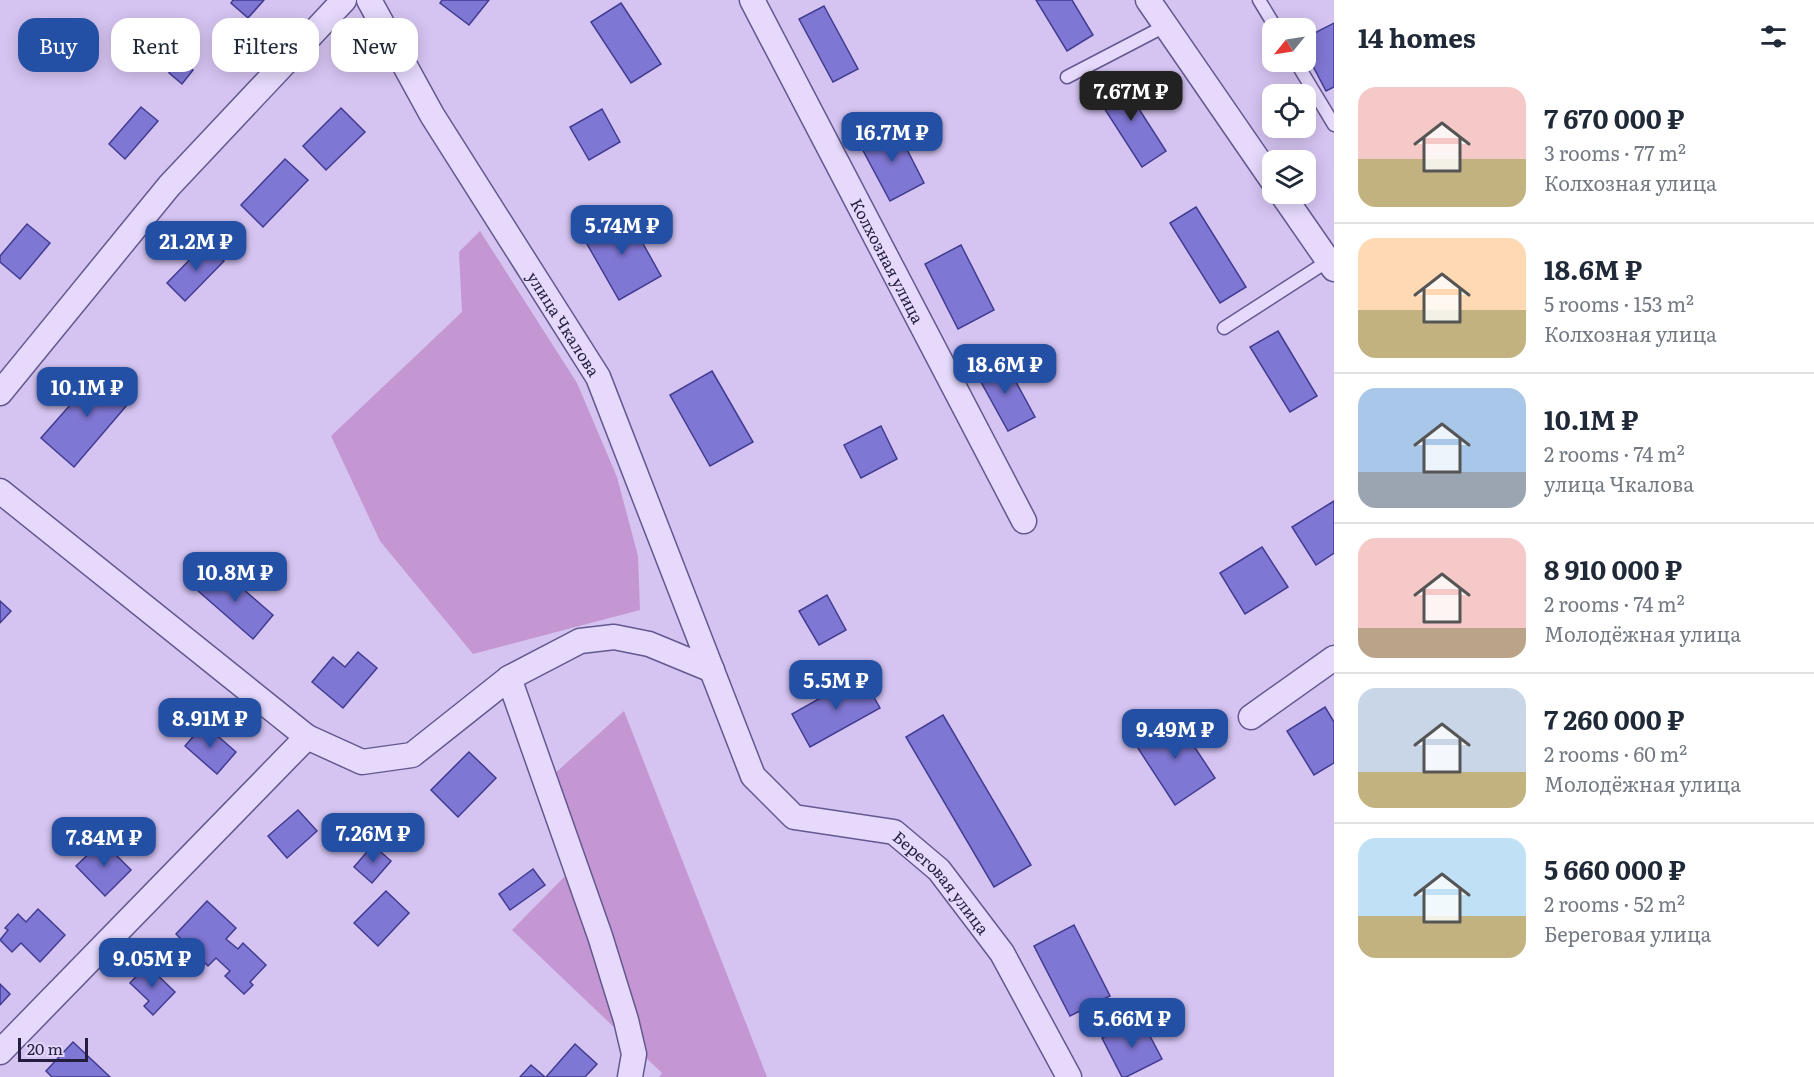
<!DOCTYPE html>
<meta charset="utf-8">
<style>
body{margin:0;font-family:Literata,serif;background:#f2f2f3;color:#1f2937;height:100vh;display:flex;flex-direction:column;font-size:22px;white-space:nowrap}
*{box-sizing:border-box;margin:0}
p{font-size:20px;color:#747a83}
.icon{flex:none;width:33px;height:33px;fill:none;stroke:currentColor;stroke-width:2;stroke-linecap:round;stroke-linejoin:round}
.map{position:relative;flex:1;overflow:hidden}
.details{display:flex;flex-direction:column;background:#fff;width:480px}
.details>*{flex:none}
.hud{position:absolute;left:18px;top:18px;width:570px;height:54px;display:flex;gap:12px}
.needle{width:39px;rotate:240deg}
.buttons{position:absolute;left:1262px;top:18px;display:grid;gap:12px}
.buttons a{display:grid;place-items:center;width:54px;height:54px;border-radius:12px;background:#fff;box-shadow:0 3px 15px #0003;font-size:30px}
.scale{position:absolute;left:18px;bottom:15px;width:70px;box-sizing:border-box;padding-left:6px;border:3px solid #231e3e;border-top:0;font-size:16px;line-height:21px;white-space:nowrap;color:#231e3e;-webkit-text-stroke:4px #e2d5f9;paint-order:stroke}
.price{position:absolute;translate:-50% -51px;padding:0 14px;border-radius:12px;background:#234fa4;color:#fff;font-size:20px;line-height:39px;filter:drop-shadow(0 2px 3px #0008)}
.price::after{content:'';position:absolute;left:50%;top:36px;width:18px;height:14px;margin-left:-9px;background:inherit;clip-path:polygon(0 0,100% 0,50% 100%)}
.price.on{background:#222;color:#fff}
ul{padding:0;list-style:none}
li{display:flex;align-items:center;gap:18px;height:150px;padding:0 24px}
li+li{border-top:2px solid #e0e1e3}
li span{display:grid;place-items:center;flex:none;width:168px;height:120px;border-radius:18px;color:#555}
li>.icon{margin-inline-start:auto}
span .icon{width:72px;height:72px;fill:#fffc;stroke-width:1}
li b{font-size:26px}
h2{display:flex;justify-content:space-between;align-items:center;height:72px;padding:0 24px;font-size:26px}
.chip{padding:0 21px;border-radius:18px;background:#fff;box-shadow:0 3px 15px #0003;font-size:21px;line-height:54px}
.chip.on{background:#234fa4;color:#fff}
main{display:flex;flex:1;min-height:0}
.map>svg:first-child{display:block}
.green{fill:#c597d2}
.building{fill:#7f77d4;stroke:#413c91;stroke-width:1.5}
.lines{fill:none;stroke-linecap:round;stroke-linejoin:round}
.service-casing{stroke:#63588f;stroke-width:15}
.minor-casing{stroke:#63588f;stroke-width:27}
.service{stroke:#e6d9fc;stroke-width:12}
.minor{stroke:#e6d9fc;stroke-width:24}
.labels{text-anchor:middle;dominant-baseline:central;stroke-width:5;stroke-linejoin:round;paint-order:stroke}
.street-label{font-size:16px;fill:#231e3e;stroke:#e2d5f9}
</style>
<main>
<div class="map">
<svg width="1334" height="1077" viewBox="0 0 1334 1077">
<rect width="100%" height="100%" fill="#d5c4f2"/>
<g class="green">
<polygon points="480,231 577,383 617,477 638,556 640,610 473,654 380,541 331,436 462,312 459,252"/>
<polygon points="624,711 767,1077 659,1077 662,1073 512,930 570,871 552,776"/>
</g>
<g class="building">
<polygon points="233,0 264,0 248,18 231,3"/>
<polygon points="442,0 489,0 469,25 440,3"/>
<polygon points="1036,0 1072,0 1093,35 1067,51"/>
<polygon points="621,3 661,64 631,83 591,22"/>
<polygon points="824,6 858,69 833,82 799,19"/>
<polygon points="1334,23 1334,87 1326,91 1305,51 1305,38"/>
<polygon points="181,59 193,70 182,84 169,73"/>
<polygon points="1119,78 1166,151 1142,167 1095,94"/>
<polygon points="141,107 158,121 125,159 109,144"/>
<polygon points="341,108 365,132 326,170 303,146"/>
<polygon points="602,109 620,142 589,160 570,127"/>
<polygon points="894,124 924,183 890,201 859,143"/>
<polygon points="285,159 308,180 263,227 241,205"/>
<polygon points="1196,207 1246,287 1220,303 1170,223"/>
<polygon points="626,213 661,276 619,300 583,237"/>
<polygon points="27,224 50,243 20,279 0,262 0,256"/>
<polygon points="206,243 224,261 185,301 167,283"/>
<polygon points="961,245 994,310 958,329 925,264"/>
<polygon points="1278,331 1317,396 1290,412 1250,347"/>
<polygon points="1003,358 1035,417 1008,431 976,373"/>
<polygon points="101,370 133,398 74,467 41,438"/>
<polygon points="712,371 753,442 710,466 670,395"/>
<polygon points="881,426 897,459 861,478 844,445"/>
<polygon points="1334,501 1334,553 1316,565 1292,527"/>
<polygon points="1262,547 1288,587 1245,614 1220,573"/>
<polygon points="218,567 273,615 253,639 197,590"/>
<polygon points="827,595 846,630 819,645 799,611"/>
<polygon points="0,601 11,611 0,623"/>
<polygon points="358,652 377,668 343,708 312,682 333,657 345,667"/>
<polygon points="861,675 880,708 810,747 792,714"/>
<polygon points="1325,707 1334,722 1334,763 1314,775 1287,731"/>
<polygon points="943,715 1031,865 994,887 906,737"/>
<polygon points="1174,716 1215,778 1175,805 1134,742"/>
<polygon points="204,724 236,752 217,774 185,746"/>
<polygon points="469,752 496,778 458,817 431,790"/>
<polygon points="298,810 317,831 287,858 268,836"/>
<polygon points="102,841 131,870 105,896 76,866"/>
<polygon points="373,845 391,861 372,883 354,867"/>
<polygon points="533,869 545,885 510,910 499,894"/>
<polygon points="386,891 409,913 378,946 354,923"/>
<polygon points="207,901 236,928 226,939 238,949 243,943 266,965 250,982 253,985 244,994 225,976 230,971 216,958 208,966 176,934"/>
<polygon points="38,909 65,935 40,962 21,943 12,952 0,940 8,930 5,928 18,914 26,922"/>
<polygon points="1074,925 1110,996 1070,1016 1034,946"/>
<polygon points="147,965 175,992 153,1015 144,1006 149,1001 130,983"/>
<polygon points="0,984 10,994 0,1005"/>
<polygon points="1141,1019 1162,1059 1126,1077 1122,1077 1102,1038"/>
<polygon points="73,1042 110,1077 52,1077 46,1071"/>
<polygon points="575,1044 597,1064 585,1077 546,1077"/>
<polygon points="531,1065 545,1077 520,1077"/>
</g>
<g class="lines">
<defs>
<g id="service">
<polyline points="1259,0 1276,28"/>
<polyline points="1296,62 1334,125"/>
<polyline points="1067,77 1165,26"/>
<polyline points="1224,328 1328,261"/>
</g>
<g id="minor">
<path id="s1" d="M369 0 432 115 598 377 753 776 794 817 894 832 939 870 1002 953 1069 1077"/>
<path id="s2" d="M752 0 1024 521"/>
<polyline points="1148,0 1272,180"/>
<polyline points="1282,194 1334,269"/>
<polyline points="0,393 169,186 344,0"/>
<polyline points="0,491 307,737 362,762 412,755 509,678 600,936 626,1020 634,1054 630,1077"/>
<polyline points="509,678 580,641 614,637 649,644 712,670"/>
<polyline points="1251,717 1334,658"/>
<polyline points="0,1052 307,737"/>
</g>
</defs>
<use href="#service" class="service-casing"/>
<use href="#minor" class="minor-casing"/>
<use href="#service" class="service"/>
<use href="#minor" class="minor"/>
</g>
<g class="labels">
<g class="street-label">
<text stroke="none"><textPath href="#s2" startOffset="294">Колхозная улица</textPath></text>
<text stroke="none"><textPath href="#s1" startOffset="378">улица Чкалова</textPath></text>
<text stroke="none"><textPath href="#s1" startOffset="1098">Береговая улица</textPath></text>
</g>
</g>
</svg>
<div class="buttons">
<a><svg class="needle" viewBox="-14 -14 28 28"><path d="M0-13l5 13h-10z" fill="#e53935"/><path d="M0 13l5-13h-10z" fill="#747a83"/></svg></a>
<a><svg class="icon" aria-label="locate" viewBox="0 0 24 24"><circle cx="12" cy="12" r="6"/><path d="M12 2v4M12 18v4M2 12h4M18 12h4"/></svg></a>
<a><svg class="icon" aria-label="layers" viewBox="0 0 24 24"><path d="M12 4l9 5-9 5-9-5zM3 14l9 5 9-5"/></svg></a>
</div>
<div class="scale">20 m</div>
<b class="price on" style="left:1131px;top:122px">7.67M ₽</b>
<b class="price" style="left:892px;top:163px">16.7M ₽</b>
<b class="price" style="left:622px;top:256px">5.74M ₽</b>
<b class="price" style="left:196px;top:272px">21.2M ₽</b>
<b class="price" style="left:1005px;top:395px">18.6M ₽</b>
<b class="price" style="left:87px;top:418px">10.1M ₽</b>
<b class="price" style="left:235px;top:603px">10.8M ₽</b>
<b class="price" style="left:836px;top:711px">5.5M ₽</b>
<b class="price" style="left:210px;top:749px">8.91M ₽</b>
<b class="price" style="left:1175px;top:760px">9.49M ₽</b>
<b class="price" style="left:373px;top:864px">7.26M ₽</b>
<b class="price" style="left:104px;top:868px">7.84M ₽</b>
<b class="price" style="left:152px;top:989px">9.05M ₽</b>
<b class="price" style="left:1132px;top:1049px">5.66M ₽</b>
<div class="hud">
<a class="chip on">Buy</a>
<a class="chip">Rent</a>
<a class="chip">Filters</a>
<a class="chip">New</a>
</div>
</div>
<section class="details">
<h2>14 homes<svg class="icon" aria-label="filters" viewBox="0 0 24 24"><path d="M4 7h16M4 17h16"/><circle cx="9" cy="7" r="2"/><circle cx="15" cy="17" r="2"/></svg></h2>
<ul>
<li><span style="background:linear-gradient(#f6c9c9 60%,#c2b280 0)"><svg class="icon" aria-label="home" viewBox="0 0 24 24"><path d="M3 11l9-7 9 7M6 9v11h12V9"/></svg></span><div><b>7 670 000 ₽</b><p>3 rooms · 77 m²</p><p>Колхозная улица</p></div></li>
<li><span style="background:linear-gradient(#ffd9b3 60%,#c2b280 0)"><svg class="icon" aria-label="home" viewBox="0 0 24 24"><path d="M3 11l9-7 9 7M6 9v11h12V9"/></svg></span><div><b>18.6M ₽</b><p>5 rooms · 153 m²</p><p>Колхозная улица</p></div></li>
<li><span style="background:linear-gradient(#a9c7e8 70%,#9aa5b1 0)"><svg class="icon" aria-label="home" viewBox="0 0 24 24"><path d="M3 11l9-7 9 7M6 9v11h12V9"/></svg></span><div><b>10.1M ₽</b><p>2 rooms · 74 m²</p><p>улица Чкалова</p></div></li>
<li><span style="background:linear-gradient(#f6c9c9 75%,#b9a48a 0)"><svg class="icon" aria-label="home" viewBox="0 0 24 24"><path d="M3 11l9-7 9 7M6 9v11h12V9"/></svg></span><div><b>8 910 000 ₽</b><p>2 rooms · 74 m²</p><p>Молодёжная улица</p></div></li>
<li><span style="background:linear-gradient(#c9d6e8 70%,#c2b280 0)"><svg class="icon" aria-label="home" viewBox="0 0 24 24"><path d="M3 11l9-7 9 7M6 9v11h12V9"/></svg></span><div><b>7 260 000 ₽</b><p>2 rooms · 60 m²</p><p>Молодёжная улица</p></div></li>
<li><span style="background:linear-gradient(#bfe0f5 65%,#c2b280 0)"><svg class="icon" aria-label="home" viewBox="0 0 24 24"><path d="M3 11l9-7 9 7M6 9v11h12V9"/></svg></span><div><b>5 660 000 ₽</b><p>2 rooms · 52 m²</p><p>Береговая улица</p></div></li>
</ul>
</section>
</main>
